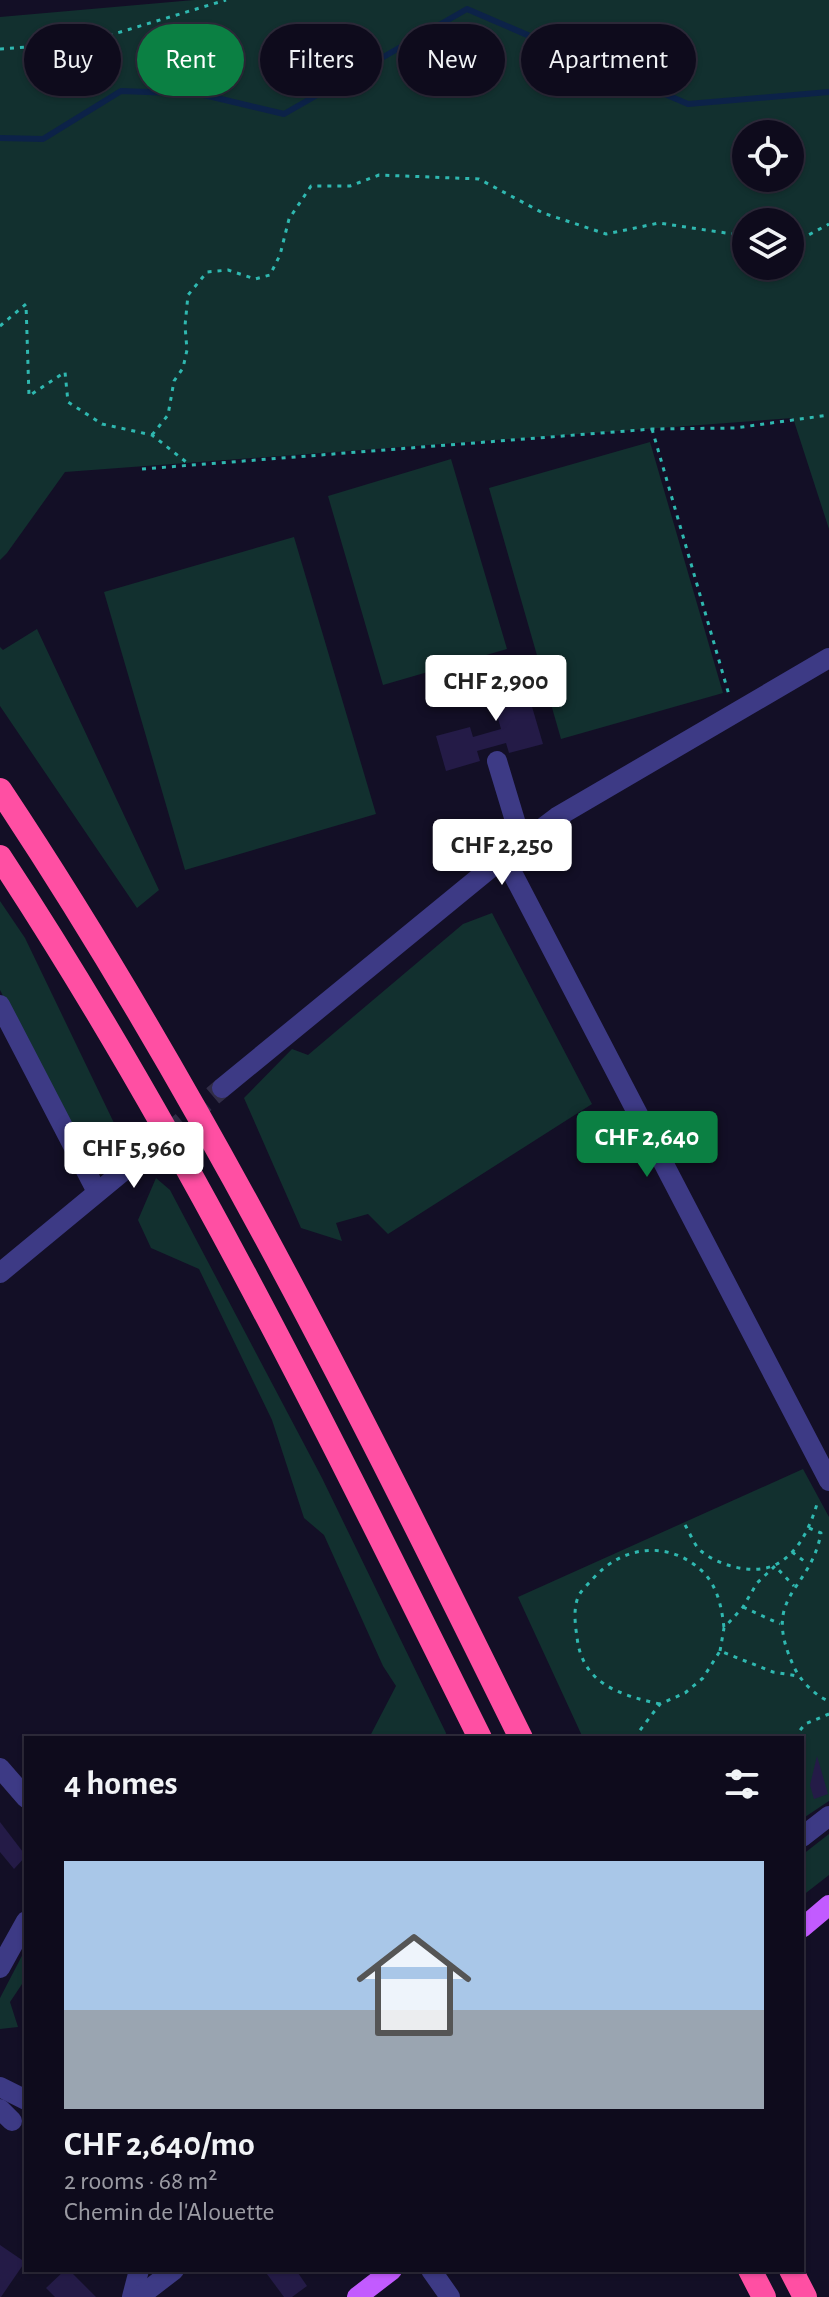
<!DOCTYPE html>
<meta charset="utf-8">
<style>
body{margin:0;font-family:"Alegreya Sans",sans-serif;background:#1c1929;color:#f1f3f6;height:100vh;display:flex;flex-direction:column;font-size:30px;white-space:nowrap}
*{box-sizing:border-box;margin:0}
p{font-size:26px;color:#9b9ba3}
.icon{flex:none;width:44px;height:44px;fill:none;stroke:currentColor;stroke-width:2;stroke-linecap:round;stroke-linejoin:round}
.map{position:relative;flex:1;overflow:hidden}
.panel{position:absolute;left:24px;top:1736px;width:780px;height:536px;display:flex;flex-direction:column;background:#0e0b1c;border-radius:0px;box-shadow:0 2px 6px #0004,0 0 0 2px #2e2b3b}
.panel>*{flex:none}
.banner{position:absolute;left:24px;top:24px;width:782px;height:72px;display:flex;gap:16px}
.tools{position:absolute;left:732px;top:120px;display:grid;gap:16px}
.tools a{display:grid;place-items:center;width:72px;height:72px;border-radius:50%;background:#0e0b1c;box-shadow:0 2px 6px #0004,0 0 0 2px #2e2b3b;font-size:40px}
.price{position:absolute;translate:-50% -68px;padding:0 18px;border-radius:8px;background:#fff;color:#222;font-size:26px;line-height:52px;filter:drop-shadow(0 2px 4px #0008)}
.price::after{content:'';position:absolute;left:50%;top:48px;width:24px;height:18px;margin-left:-12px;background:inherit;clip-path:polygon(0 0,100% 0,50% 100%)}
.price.selected{background:#0b8043;color:#fff}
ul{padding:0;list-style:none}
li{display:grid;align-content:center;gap:16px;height:424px;padding:0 40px}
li+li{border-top:2px solid #2e2b3b}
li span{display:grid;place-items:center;height:248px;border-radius:0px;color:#555}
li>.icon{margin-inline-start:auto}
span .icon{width:144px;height:144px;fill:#fffc;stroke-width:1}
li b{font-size:34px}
h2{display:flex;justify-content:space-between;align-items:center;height:96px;padding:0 40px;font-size:34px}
.pill{padding:0 28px;border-radius:36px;background:#0e0b1c;box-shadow:0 2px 6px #0004,0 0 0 2px #2e2b3b;font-size:28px;line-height:72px}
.pill.selected{background:#0b8043;color:#fff}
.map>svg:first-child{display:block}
.green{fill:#12302f;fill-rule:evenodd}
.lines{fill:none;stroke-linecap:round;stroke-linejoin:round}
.stream{stroke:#0c2248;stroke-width:6}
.building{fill:#241b47}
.minor-tunnel{stroke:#312d47;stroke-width:20;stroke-dasharray:20 10;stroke-linecap:butt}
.path{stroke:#2fb8b0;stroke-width:3;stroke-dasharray:4 6;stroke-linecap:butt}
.minor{stroke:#3d3a85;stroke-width:20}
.major{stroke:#c25bff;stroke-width:20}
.highway{stroke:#ff4fa3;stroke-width:24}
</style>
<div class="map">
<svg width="829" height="2297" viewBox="0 0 829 2297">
<rect width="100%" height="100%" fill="#130f26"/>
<g class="green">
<path d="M194 0H829V529L793 418 65 472 7 553 0 560V17ZM746 134H790V178H746ZM746 222H790V266H746Z"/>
<polygon points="650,442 723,693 561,739 489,488"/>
<polygon points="451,459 507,649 383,685 328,496"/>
<polygon points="294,537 376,814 185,870 104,592"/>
<polygon points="37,629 159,890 137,908 0,706 0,647 3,650"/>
<polygon points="0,901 25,938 114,1123 80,1145 0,990"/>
<polygon points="492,913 592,1104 388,1234 368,1214 336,1223 342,1241 301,1228 244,1098 292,1049 308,1055 463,924"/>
<polygon points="156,1178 170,1190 322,1478 446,1733 445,1738 369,1738 396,1686 383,1666 324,1535 304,1518 272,1420 199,1269 151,1248 138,1220"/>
<polygon points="803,1469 829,1517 829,1801 802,1819 802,1738 583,1738 518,1597"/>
<polygon points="829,1834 829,1875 802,1896 802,1855"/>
<polygon points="26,1948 26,1984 22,1984 10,2002 18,2027 0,2029 0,1998"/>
</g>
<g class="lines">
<polyline class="stream" points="0,138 43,139 121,91 200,94 284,114 467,9 688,104 829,92"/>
</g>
<g class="building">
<polygon points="520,666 543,744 509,753 506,743 477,751 480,761 446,771 436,736 470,727 473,737 501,729 486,676"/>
<polygon points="817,1756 828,1794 814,1799 810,1785"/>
<polygon points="0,1822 26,1856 14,1869 0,1852"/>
<polygon points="0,2245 25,2262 1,2297 0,2297"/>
<polygon points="65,2270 69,2270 96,2297 55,2297 46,2288"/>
<polygon points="264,2270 296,2270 307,2286 292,2297 284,2297"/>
</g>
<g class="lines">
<polyline class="minor-tunnel" points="144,1154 222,1088"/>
<g class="path">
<polyline points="0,49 84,43 226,0"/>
<polyline points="790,238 803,238 829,224"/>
<polyline points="0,326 26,304 29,396 65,372 68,402 102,424 152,435 190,465"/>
<polyline points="652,429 729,695"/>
<polyline points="152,435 168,415 174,381 183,368 187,350 185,326 188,295 207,272 228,270 255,279 270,275 280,255 289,219 311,186 350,186 379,175 479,179 543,213 606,234 659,223 746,236"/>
<polyline points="142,469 652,429 735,428 829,415"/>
<path d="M685 1525C690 1533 694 1545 701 1551 719 1566 755 1576 777 1564 799 1552 810 1527 817 1504"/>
<path d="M809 1528 821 1533C810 1593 760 1594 794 1667 800 1680 815 1696 829 1701"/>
<polyline points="792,1552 808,1564"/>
<polyline points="743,1607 780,1624"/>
<polyline points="720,1651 724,1628 743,1607 757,1583 775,1566 794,1586"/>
<path d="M660 1704C620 1695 582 1684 577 1637 575 1624 573 1607 579 1595 582 1590 587 1585 591 1581 621 1545 669 1539 703 1572 718 1587 722 1609 724 1628"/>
<polyline points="634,1738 660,1704 685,1693 703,1678 720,1651 773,1672 798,1676"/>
<polyline points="794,1738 805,1724 829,1714"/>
</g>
<g class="minor">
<polyline points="497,761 522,844"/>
<polyline points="504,857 829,1481"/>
<polyline points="0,1005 97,1192"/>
<polyline points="222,1088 504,857 557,817 829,658"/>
<polyline points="0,1273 144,1154"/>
<polyline points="0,1768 26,1798"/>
<polyline points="802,1837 829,1816"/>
<polyline points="0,1968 26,1921"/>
<polyline points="0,2087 26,2100"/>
<polyline points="0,2109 12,2121"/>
<polyline points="431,2270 450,2297"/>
<polyline points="132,2297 139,2270"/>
<polyline points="139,2297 174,2270"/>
</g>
<g class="major">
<polyline points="802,1928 829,1905"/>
<polyline points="357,2297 392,2270"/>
</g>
<g class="highway">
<path d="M0 790C200 1091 361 1414 521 1738"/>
<path d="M0 857C184 1137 331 1438 480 1738"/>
<polyline points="750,2270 764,2297"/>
<polyline points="791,2270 805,2297"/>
</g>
</g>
</svg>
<div class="tools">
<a><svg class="icon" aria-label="locate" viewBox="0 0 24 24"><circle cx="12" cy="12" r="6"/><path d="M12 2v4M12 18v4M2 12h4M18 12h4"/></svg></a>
<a><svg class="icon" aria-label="layers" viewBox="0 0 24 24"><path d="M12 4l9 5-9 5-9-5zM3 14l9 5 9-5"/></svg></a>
</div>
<b class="price" style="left:496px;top:723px">CHF 2,900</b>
<b class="price" style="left:502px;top:887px">CHF 2,250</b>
<b class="price selected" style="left:647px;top:1179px">CHF 2,640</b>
<b class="price" style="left:134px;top:1190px">CHF 5,960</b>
<div class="banner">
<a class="pill">Buy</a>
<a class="pill selected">Rent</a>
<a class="pill">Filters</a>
<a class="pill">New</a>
<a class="pill">Apartment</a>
</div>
<section class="panel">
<h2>4 homes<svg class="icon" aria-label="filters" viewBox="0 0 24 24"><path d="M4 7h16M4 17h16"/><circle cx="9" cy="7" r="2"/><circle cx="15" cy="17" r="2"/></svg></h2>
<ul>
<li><span style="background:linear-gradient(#a9c7e8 60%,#9aa5b1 0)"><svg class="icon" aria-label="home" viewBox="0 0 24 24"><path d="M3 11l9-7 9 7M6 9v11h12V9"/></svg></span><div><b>CHF 2,640/mo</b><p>2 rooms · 68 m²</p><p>Chemin de l'Alouette</p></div></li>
</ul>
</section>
</div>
